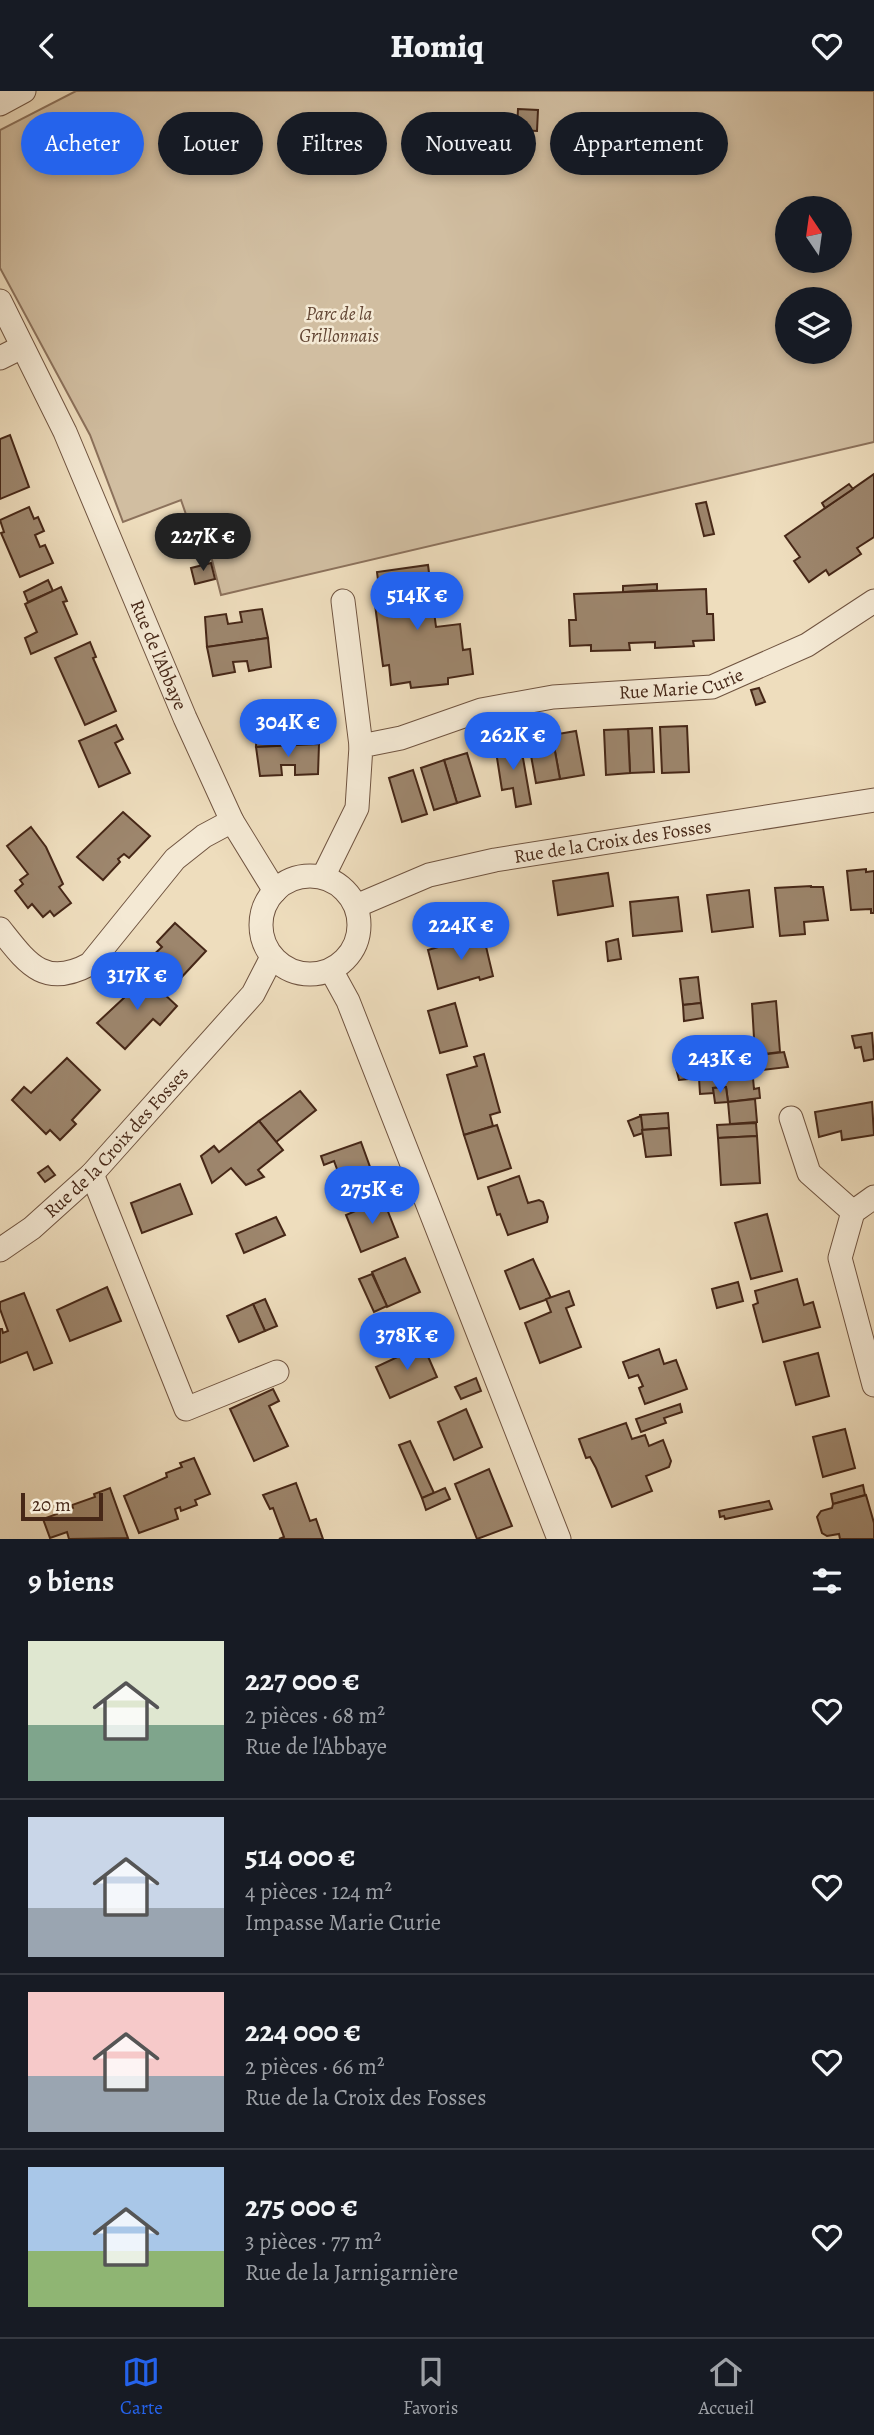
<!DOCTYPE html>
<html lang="fr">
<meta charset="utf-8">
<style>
body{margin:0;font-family:Alegreya,serif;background:#20242c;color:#f1f3f6;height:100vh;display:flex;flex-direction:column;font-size:26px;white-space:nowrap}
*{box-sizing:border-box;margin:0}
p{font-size:23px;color:#9ea1a6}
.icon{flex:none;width:38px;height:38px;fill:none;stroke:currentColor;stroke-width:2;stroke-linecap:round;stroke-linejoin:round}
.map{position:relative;height:1448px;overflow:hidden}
.sheet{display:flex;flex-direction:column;background:#171b24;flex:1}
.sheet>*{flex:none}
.banner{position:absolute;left:21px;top:21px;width:833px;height:63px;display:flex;gap:14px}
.needle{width:46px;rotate:347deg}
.buttons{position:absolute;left:775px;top:105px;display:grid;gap:14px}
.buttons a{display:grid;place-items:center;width:77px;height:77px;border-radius:50%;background:#171b24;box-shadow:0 4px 10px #0003;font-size:35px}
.scale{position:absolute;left:21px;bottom:18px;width:82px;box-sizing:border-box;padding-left:7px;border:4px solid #462717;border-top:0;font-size:19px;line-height:24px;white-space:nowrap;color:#462717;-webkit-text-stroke:5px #f4e9d4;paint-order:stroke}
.price{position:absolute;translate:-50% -60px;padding:0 16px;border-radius:24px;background:#2563eb;color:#fff;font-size:23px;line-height:46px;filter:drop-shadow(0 2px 4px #0008)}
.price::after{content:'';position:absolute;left:50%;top:42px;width:21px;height:16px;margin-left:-10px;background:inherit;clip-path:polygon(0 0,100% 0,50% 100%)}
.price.on{background:#222;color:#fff}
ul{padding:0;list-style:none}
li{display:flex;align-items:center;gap:21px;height:175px;padding:0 28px}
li+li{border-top:2px solid #363941}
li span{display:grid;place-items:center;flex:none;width:196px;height:140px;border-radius:0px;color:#555}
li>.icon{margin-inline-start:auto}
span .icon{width:84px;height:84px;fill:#fffc;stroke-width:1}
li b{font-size:30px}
h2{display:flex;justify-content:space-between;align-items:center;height:84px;padding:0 28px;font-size:30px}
.pill{padding:0 24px;border-radius:32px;background:#171b24;box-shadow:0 4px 10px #0003;font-size:24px;line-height:63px}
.pill.on{background:#2563eb;color:#fff}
header{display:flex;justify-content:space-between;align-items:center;height:91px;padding:0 28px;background:#171b24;font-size:32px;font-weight:800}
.menu{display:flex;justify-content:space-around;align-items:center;height:98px;border-top:2px solid #363941;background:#171b24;font-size:19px;color:#9ea1a6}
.menu a{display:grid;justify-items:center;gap:4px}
.menu .on{color:#2563eb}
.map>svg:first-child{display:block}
.green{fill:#d1bea1;stroke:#8c725c;stroke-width:2;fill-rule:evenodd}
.building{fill:#9d866d;stroke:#462717;stroke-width:2}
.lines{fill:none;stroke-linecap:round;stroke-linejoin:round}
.minor-casing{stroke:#705440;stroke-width:25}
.minor{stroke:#f4e9d4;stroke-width:23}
.labels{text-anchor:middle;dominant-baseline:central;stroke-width:5;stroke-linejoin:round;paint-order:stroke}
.park-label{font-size:19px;font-style:italic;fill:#624533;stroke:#f4e9d4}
.street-label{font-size:19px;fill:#462717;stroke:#f4e9d4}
</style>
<header><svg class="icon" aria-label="back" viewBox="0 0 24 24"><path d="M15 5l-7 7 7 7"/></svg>Homiq<svg class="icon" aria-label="heart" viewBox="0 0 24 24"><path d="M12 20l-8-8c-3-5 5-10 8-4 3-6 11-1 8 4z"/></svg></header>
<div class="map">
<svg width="874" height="1448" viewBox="0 0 874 1448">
<rect width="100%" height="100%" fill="#eeddbd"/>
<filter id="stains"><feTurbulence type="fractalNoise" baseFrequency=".00286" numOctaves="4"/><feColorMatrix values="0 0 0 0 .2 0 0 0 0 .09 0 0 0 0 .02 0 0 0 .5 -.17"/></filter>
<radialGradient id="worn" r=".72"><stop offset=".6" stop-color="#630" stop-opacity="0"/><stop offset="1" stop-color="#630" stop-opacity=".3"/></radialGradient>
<path class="green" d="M76 0H874V351L221 504 210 461 200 464 181 409 123 431 90 344 0 177V39ZM788 117H840V170H788ZM788 208H840V261H788Z"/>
<g class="building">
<polygon points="518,18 538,19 537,40 517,39"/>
<polygon points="10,344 29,396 0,408 0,348"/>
<polygon points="874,383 874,446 857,457 861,463 829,484 826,479 809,491 794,470 800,466 785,445"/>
<polygon points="849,393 853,398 825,417 822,412"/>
<polygon points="706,411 714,443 704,445 696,413"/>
<polygon points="29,416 34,428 38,426 44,440 35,444 40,456 45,454 53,472 20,486 1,442 4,441 0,429"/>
<polygon points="211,472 215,488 195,493 191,477"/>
<polygon points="428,474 436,536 460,533 463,559 470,558 473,583 448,587 448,593 411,597 410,591 391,594 389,574 383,575 374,506 380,505 377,481"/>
<polygon points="48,489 53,500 28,511 24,501"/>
<polygon points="657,493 657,499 623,501 623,495"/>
<polygon points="61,496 67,510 63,511 77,543 31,563 25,547 37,541 25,513"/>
<polygon points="706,498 707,523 713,523 714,549 693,550 694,555 655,557 655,551 629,552 630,559 591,560 591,554 570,555 569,529 576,529 574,503"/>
<polygon points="262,518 268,547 207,556 205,526 226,523 228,533 242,531 240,521"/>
<polygon points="268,547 271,576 249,580 247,570 233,571 235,581 213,585 207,556"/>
<polygon points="90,551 96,566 93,567 116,620 85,634 55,567"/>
<polygon points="759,597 765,611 756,614 751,599"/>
<polygon points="315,624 319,653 256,656 257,627 279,626 280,636 293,635 293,625"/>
<polygon points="116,634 123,648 115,652 130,682 99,696 79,650"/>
<polygon points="687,635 689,681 662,682 660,636"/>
<polygon points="652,637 654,681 630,682 628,638"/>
<polygon points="628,638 630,682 606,684 604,639"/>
<polygon points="576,640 584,684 560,688 552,644"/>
<polygon points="552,644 560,688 536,692 528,648"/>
<polygon points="520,650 531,713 516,716 513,697 502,699 495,654"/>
<polygon points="319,653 318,683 295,684 295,674 281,674 282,684 260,685 256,656"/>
<polygon points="467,662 480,705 457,712 444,669"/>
<polygon points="444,669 457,712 434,719 421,677"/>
<polygon points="413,679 427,723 402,731 389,687"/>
<polygon points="123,721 150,745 129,767 124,763 118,768 120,771 103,789 77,766"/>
<polygon points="31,736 46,756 63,793 59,796 71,812 54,825 50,820 43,826 32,813 28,817 15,800 23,793 20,789 28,783 7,755"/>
<polygon points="866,778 866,781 874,780 874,822 871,822 871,818 851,819 847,780"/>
<polygon points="608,782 613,815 558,824 553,790"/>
<polygon points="811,795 811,796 823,796 828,829 804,831 805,843 780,845 775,797"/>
<polygon points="749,799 753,836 712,841 707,804"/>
<polygon points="678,806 682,840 633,845 630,811"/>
<polygon points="175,832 206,860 165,904 137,879 162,856 157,851"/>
<polygon points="483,843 493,885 480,889 479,886 438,898 428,859"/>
<polygon points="618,848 621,868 608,870 606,851"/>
<polygon points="146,886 177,915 160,934 153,928 125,958 97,932 127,904 123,901 132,890 138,895"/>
<polygon points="698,886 701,912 683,914 680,888"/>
<polygon points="776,910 780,961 755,964 752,913"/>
<polygon points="455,912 467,955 440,962 428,920"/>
<polygon points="701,912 703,927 684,930 683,914"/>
<polygon points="872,942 874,968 864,970 861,956 855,957 852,945"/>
<polygon points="784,961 788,976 752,980 751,965"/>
<polygon points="484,963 500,1021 490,1024 493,1035 464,1044 447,984 477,975 474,966"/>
<polygon points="751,965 754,998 759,997 760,1007 728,1011 726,996 713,997 714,1002 700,1003 699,987 679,989 676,977 710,969"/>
<polygon points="67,967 100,999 72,1029 76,1033 60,1049 50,1039 46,1043 12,1009 24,996 31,1002"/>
<polygon points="726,996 728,1011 715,1012 713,997"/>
<polygon points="300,1000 316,1019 276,1051 259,1030"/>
<polygon points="755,1008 757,1031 730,1033 728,1011"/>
<polygon points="872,1011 874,1044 842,1049 841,1040 819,1046 815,1021"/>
<polygon points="668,1022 669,1037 642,1039 640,1024"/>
<polygon points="641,1025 643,1042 634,1045 628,1030"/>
<polygon points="259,1030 283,1059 258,1079 264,1086 246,1094 231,1077 212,1092 201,1065 214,1055 219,1061"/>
<polygon points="756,1032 757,1045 718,1047 717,1034"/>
<polygon points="497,1034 511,1077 478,1088 464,1044"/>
<polygon points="669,1037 671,1064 646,1066 642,1039"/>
<polygon points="757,1045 760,1092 721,1094 718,1047"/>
<polygon points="361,1051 374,1087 344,1097 334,1070 324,1074 321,1065"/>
<polygon points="48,1075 55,1084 45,1091 38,1082"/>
<polygon points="519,1085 528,1112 539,1109 543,1111 548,1126 547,1131 508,1144 500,1123 497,1124 488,1096"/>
<polygon points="180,1093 192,1123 142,1142 131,1112"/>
<polygon points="383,1108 398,1146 361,1161 346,1124"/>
<polygon points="767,1123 782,1180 751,1188 735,1132"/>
<polygon points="276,1126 285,1144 244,1162 236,1143"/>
<polygon points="405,1167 420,1201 387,1216 372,1181"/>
<polygon points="533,1168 551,1207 520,1218 505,1180"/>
<polygon points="372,1183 387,1215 374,1221 359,1188"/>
<polygon points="797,1188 804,1214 813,1211 820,1236 763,1251 753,1214 758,1212 755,1200"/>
<polygon points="738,1191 743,1210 717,1217 712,1198"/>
<polygon points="107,1196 121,1230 70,1250 57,1219"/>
<polygon points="569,1200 574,1214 566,1217 581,1256 540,1272 525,1232 551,1221 546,1208"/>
<polygon points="24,1202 52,1272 34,1279 27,1261 0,1272 0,1238 2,1238 3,1242 8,1240 0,1218 0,1211"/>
<polygon points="265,1208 277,1235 265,1240 253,1213"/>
<polygon points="253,1213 265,1240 239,1251 227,1225"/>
<polygon points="423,1254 437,1286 390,1307 376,1276"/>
<polygon points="659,1258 664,1273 676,1269 687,1298 645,1313 639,1297 643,1295 638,1284 629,1287 623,1271"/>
<polygon points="818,1262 829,1305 796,1314 784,1271"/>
<polygon points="476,1287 481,1300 461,1308 455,1296"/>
<polygon points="273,1298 279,1310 269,1315 288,1355 254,1370 230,1318"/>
<polygon points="680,1313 682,1321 664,1327 666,1332 641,1341 636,1328"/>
<polygon points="466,1318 482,1356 454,1369 438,1331"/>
<polygon points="626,1332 632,1348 645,1344 649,1355 663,1349 671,1370 669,1376 646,1385 652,1400 612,1416 596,1377 590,1366 586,1367 579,1348"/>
<polygon points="845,1338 855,1377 823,1386 813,1346"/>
<polygon points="410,1350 434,1402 422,1407 399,1354"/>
<polygon points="194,1367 210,1403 195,1409 197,1414 181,1420 180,1416 175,1418 178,1428 139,1442 124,1405 167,1386 166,1382 182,1376 180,1372"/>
<polygon points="489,1378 512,1435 477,1448 455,1393"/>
<polygon points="296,1392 310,1430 316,1428 323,1448 279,1448 284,1446 273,1417 270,1418 263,1404"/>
<polygon points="863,1394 865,1404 833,1413 831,1403"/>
<polygon points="110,1397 128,1447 69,1448 67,1441 50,1447 43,1428 73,1417 72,1414 95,1406 94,1403"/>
<polygon points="445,1397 450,1408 426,1419 422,1407"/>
<polygon points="866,1404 874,1432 874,1448 840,1448 839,1443 827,1445 822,1442 817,1426 821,1420 832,1417 833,1413"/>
<polygon points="769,1410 772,1418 725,1428 724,1425 720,1426 719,1420"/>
</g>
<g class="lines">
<defs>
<g id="minor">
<polyline points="0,13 24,0"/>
<path id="s1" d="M0 210 65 341 185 627 232 730 275 800"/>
<polyline points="0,267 22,256"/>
<polyline points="343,510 361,655"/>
<circle cx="310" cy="834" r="49"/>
<path id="s2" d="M323 786 357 717 361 655 401 647 481 619 553 606 712 596 807 554 874 510"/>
<path id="s3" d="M356 815 429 784 495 769 874 709"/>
<path d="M0 838C27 872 44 898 90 873L175 768 204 745 232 730"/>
<polyline points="331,879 348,910 559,1448"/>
<polyline points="791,1027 809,1082 853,1121"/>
<polyline points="92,1083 186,1318 277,1281"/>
<polyline points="874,1106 853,1121 840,1167 874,1294"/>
<path id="s4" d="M0 1159 32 1137 92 1083 253 903 272 866"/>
</g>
</defs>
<use href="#minor" class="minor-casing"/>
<use href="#minor" class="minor"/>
</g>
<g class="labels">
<g class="park-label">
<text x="339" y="223">Parc de la<tspan x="339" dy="22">Grillonnais</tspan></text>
</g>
<g class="street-label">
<text stroke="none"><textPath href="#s1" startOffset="388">Rue de l'Abbaye</textPath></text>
<text stroke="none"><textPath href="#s2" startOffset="467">Rue Marie Curie</textPath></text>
<text stroke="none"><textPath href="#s3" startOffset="266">Rue de la Croix des Fosses</textPath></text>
<text stroke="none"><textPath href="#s4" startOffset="159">Rue de la Croix des Fosses</textPath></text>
</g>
</g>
<rect width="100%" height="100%" filter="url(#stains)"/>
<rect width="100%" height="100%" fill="url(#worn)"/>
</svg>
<div class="buttons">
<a><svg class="needle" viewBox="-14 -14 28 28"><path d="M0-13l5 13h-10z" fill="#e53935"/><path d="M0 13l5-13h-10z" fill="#9ea1a6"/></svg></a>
<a><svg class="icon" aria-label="layers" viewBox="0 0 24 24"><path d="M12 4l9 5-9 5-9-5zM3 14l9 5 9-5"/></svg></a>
</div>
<div class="scale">20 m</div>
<b class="price on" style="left:203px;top:482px">227K €</b>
<b class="price" style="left:417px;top:541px">514K €</b>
<b class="price" style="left:288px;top:668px">304K €</b>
<b class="price" style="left:513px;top:681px">262K €</b>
<b class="price" style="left:461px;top:871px">224K €</b>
<b class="price" style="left:137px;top:921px">317K €</b>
<b class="price" style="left:720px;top:1004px">243K €</b>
<b class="price" style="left:372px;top:1135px">275K €</b>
<b class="price" style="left:407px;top:1281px">378K €</b>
<div class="banner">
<a class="pill on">Acheter</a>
<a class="pill">Louer</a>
<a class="pill">Filtres</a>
<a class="pill">Nouveau</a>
<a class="pill">Appartement</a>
</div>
</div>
<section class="sheet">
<h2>9 biens<svg class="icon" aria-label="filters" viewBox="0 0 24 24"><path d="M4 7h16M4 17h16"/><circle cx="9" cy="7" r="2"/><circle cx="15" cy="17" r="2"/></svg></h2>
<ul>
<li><span style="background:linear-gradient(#dfe7d0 60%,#7fa58c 0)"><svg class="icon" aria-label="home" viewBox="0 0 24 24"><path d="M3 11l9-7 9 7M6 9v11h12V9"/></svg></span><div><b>227 000 €</b><p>2 pièces · 68 m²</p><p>Rue de l'Abbaye</p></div><svg class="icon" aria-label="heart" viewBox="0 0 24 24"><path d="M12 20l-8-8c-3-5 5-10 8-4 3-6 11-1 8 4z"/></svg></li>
<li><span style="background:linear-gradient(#c9d6e8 65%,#9aa5b1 0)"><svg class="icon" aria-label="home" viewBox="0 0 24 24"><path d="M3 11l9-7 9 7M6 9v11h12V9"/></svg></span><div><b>514 000 €</b><p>4 pièces · 124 m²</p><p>Impasse Marie Curie</p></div><svg class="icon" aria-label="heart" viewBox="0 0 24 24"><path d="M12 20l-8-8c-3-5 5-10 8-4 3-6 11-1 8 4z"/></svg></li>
<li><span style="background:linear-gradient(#f6c9c9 60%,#9aa5b1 0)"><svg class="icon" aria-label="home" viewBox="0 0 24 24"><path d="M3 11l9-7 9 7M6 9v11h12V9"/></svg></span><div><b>224 000 €</b><p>2 pièces · 66 m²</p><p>Rue de la Croix des Fosses</p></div><svg class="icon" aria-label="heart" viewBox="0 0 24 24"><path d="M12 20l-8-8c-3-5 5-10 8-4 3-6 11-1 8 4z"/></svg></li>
<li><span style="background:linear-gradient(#a9c7e8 60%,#8fb573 0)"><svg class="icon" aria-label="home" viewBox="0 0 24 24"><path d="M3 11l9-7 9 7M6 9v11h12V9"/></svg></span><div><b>275 000 €</b><p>3 pièces · 77 m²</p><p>Rue de la Jarnigarnière</p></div><svg class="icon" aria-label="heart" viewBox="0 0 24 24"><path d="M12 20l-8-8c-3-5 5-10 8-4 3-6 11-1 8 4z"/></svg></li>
</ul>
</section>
<nav class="menu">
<a class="on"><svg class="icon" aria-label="map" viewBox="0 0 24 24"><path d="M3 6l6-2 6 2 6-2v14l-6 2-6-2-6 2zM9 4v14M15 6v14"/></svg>Carte</a>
<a><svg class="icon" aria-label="saved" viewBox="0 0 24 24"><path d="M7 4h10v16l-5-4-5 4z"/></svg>Favoris</a>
<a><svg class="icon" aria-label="home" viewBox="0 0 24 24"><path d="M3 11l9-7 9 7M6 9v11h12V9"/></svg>Accueil</a>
</nav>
